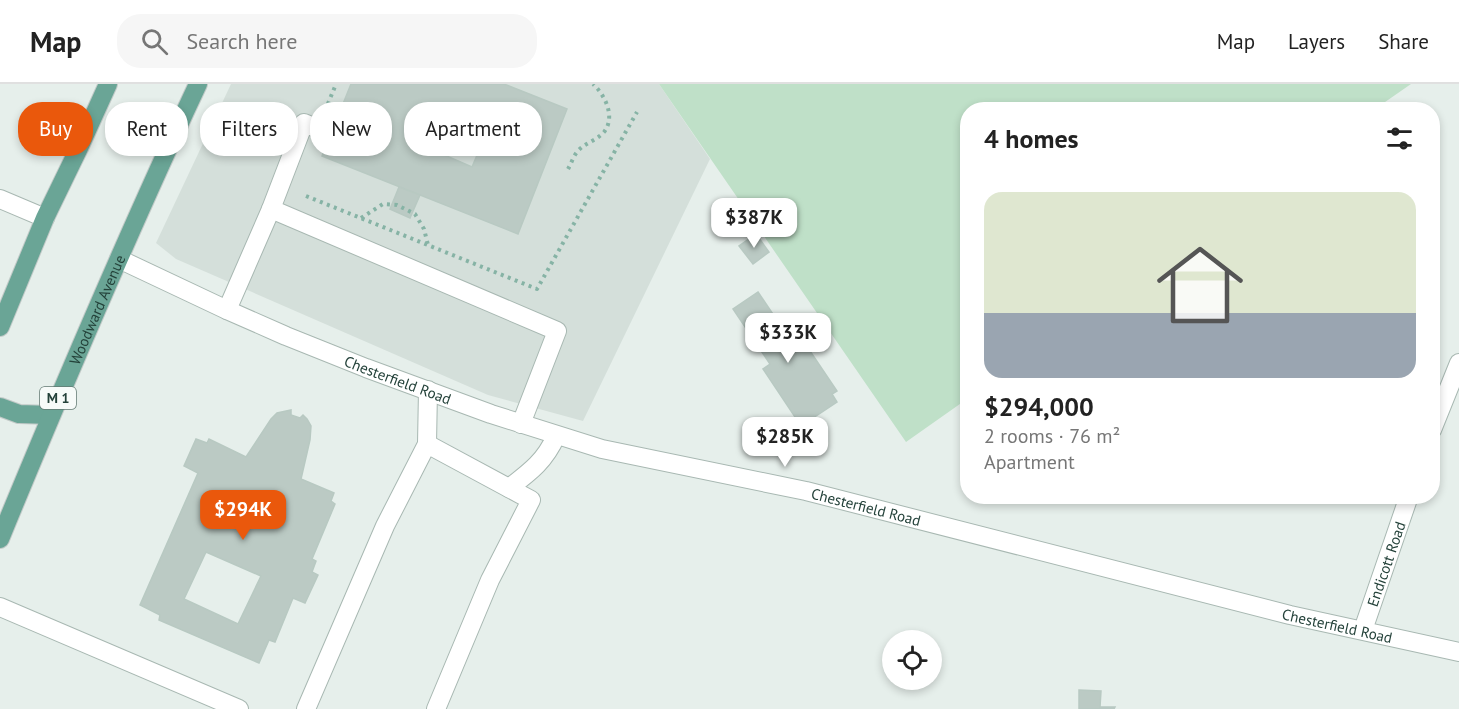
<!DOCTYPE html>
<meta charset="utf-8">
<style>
body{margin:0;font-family:"PT Sans",sans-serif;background:#f6f6f6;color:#222;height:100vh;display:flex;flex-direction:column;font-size:22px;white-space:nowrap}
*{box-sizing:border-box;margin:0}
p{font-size:20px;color:#767676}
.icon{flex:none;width:33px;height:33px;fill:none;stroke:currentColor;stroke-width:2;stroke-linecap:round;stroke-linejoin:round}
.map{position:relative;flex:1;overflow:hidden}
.side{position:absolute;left:960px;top:18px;width:480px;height:402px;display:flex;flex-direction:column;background:#fff;border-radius:24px;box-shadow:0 3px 9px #0003}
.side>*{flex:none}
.hud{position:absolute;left:18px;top:18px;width:570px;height:54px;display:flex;gap:12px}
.fabs{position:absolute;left:882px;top:546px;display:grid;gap:12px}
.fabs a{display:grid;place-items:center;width:60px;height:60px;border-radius:50%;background:#fff;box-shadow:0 3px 9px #0003;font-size:30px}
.price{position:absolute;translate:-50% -51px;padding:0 14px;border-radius:12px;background:#fff;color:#222;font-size:20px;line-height:39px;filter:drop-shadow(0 2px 3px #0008)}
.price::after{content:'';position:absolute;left:50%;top:36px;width:18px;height:14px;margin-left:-9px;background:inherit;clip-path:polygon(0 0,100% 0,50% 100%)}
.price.selected{background:#ea580c;color:#fff}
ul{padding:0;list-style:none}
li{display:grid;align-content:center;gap:12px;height:318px;padding:0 24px}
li+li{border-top:2px solid #e0e0e0}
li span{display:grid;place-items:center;height:186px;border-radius:18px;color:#555}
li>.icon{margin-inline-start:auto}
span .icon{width:108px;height:108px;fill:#fffc;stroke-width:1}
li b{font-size:26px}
h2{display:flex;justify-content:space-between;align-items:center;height:72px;padding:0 24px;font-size:26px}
.pill{padding:0 21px;border-radius:24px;background:#fff;box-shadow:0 3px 9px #0003;font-size:21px;line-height:54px}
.pill.selected{background:#ea580c;color:#fff}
header{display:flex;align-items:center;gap:36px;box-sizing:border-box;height:84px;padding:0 30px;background:#fff;border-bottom:2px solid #e0e0e0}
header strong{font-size:28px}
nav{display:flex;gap:33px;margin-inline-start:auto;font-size:21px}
.search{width:420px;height:54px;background:#f6f6f6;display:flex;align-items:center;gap:15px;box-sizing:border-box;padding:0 21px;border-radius:24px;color:#767676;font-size:22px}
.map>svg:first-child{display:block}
.built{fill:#d4dfda}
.green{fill:#bfe0c8}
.building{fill:#bbcac4;stroke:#b8c9c2;stroke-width:1.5;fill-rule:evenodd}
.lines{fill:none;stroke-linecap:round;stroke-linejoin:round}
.minor-casing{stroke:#a8b8b2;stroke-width:20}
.major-casing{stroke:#c2cac8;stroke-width:20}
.path{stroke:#86b3a5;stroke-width:4;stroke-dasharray:3 4.5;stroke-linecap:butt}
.minor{stroke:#fff;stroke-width:18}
.major{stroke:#6aa596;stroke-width:18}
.labels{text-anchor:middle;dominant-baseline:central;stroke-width:4.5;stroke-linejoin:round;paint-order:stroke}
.shield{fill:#f7fbf9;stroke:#637a73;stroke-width:1.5}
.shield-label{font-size:14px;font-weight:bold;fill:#24423a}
.street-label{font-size:15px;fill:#24423a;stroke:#f7fbf9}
</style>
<header>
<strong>Map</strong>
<div class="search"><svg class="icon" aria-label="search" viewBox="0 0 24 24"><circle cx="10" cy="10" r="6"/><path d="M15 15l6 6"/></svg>Search here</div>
<nav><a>Map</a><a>Layers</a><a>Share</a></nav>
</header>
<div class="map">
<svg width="1459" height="625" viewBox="0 0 1459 625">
<rect width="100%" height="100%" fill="#e6efeb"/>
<polygon class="built" points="231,0 659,0 710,75 583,337 488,311 176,175 156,159"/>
<polygon class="green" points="659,0 1411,0 1375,25 968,26 967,315 906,358"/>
<g class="building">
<path d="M351 0H504L567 25 518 150 322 72ZM461 25 491 38 472 83 442 70Z"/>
<polygon points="399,103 420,111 410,134 390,125"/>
<polygon points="756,150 769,168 753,180 739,162"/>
<polygon points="758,208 783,245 774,251 787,269 804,258 837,307 832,310 837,318 801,342 763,285 770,280 733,225"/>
<path d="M291 326V331L300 334 303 331 307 335 311 342 310 356 301 395 334 409 331 417 335 420 312 475 316 477 312 488 318 491 305 519 293 514 275 558 269 556 259 579 159 536 160 531 140 521 198 389 184 382 196 355 207 359 209 355 246 373 271 335 277 329ZM206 468 261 492 238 540 184 515Z"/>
<polygon points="1079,606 1101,607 1100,623 1115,623 1114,625 1079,625"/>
</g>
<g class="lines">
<defs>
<g id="minor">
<polyline points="0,115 45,134"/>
<polyline points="271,125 304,39 328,49"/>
<path id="s1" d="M119 175 227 226 286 252 366 284 491 330 602 365 806 407 1290 531 1459 568"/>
<polyline points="227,226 271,125 557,247 521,340"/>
<polyline points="1432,346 1459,279"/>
<polyline points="427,360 531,416 490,496 436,625"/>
<path d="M509 404C530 388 545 377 556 352"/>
<polyline points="0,523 239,625"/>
<path id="s2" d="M1363 546 1409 412"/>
<polyline points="306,625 385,442 427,360 428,306"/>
</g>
<g id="major">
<polyline points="0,243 45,134 79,64 108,0"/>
<polyline points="0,323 19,330 51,331"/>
<path id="s3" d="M0 455C63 302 128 149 198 0"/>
</g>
</defs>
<use href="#minor" class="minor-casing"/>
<use href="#major" class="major-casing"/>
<g class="path">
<polyline points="325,27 336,0"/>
<path d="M568 85C571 80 573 73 577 68 584 59 596 57 604 48 616 33 605 11 593 0"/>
<polyline points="306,112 537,205 637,28"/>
<polyline points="361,134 383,120 397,121 415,130 424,145 428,161"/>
</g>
<use href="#minor" class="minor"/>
<use href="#major" class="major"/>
</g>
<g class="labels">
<rect class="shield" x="40" y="303" width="36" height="22" rx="4.5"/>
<g class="shield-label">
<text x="58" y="314">M 1</text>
</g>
<g class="street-label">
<text stroke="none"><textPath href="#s3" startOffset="249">Woodward Avenue</textPath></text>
<text stroke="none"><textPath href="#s1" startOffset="304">Chesterfield Road</textPath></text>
<text stroke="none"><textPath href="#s1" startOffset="790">Chesterfield Road</textPath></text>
<text stroke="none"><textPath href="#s2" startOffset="70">Endicott Road</textPath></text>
<text stroke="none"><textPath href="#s1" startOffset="1276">Chesterfield Road</textPath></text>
</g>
</g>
</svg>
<div class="fabs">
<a><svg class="icon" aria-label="locate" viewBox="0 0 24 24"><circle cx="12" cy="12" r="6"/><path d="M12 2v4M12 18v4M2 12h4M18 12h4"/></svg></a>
</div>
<b class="price" style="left:754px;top:165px">$387K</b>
<b class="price" style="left:788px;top:280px">$333K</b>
<b class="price" style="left:785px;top:384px">$285K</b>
<b class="price selected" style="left:243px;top:457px">$294K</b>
<div class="hud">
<a class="pill selected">Buy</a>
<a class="pill">Rent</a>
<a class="pill">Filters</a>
<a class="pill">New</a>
<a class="pill">Apartment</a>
</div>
<section class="side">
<h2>4 homes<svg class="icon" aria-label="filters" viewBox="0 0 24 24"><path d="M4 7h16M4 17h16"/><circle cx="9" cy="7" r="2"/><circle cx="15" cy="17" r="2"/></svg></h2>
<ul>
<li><span style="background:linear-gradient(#dfe7d0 65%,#9aa5b1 0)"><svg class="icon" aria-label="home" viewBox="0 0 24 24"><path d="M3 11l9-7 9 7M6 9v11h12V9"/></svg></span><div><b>$294,000</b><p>2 rooms · 76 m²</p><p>Apartment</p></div></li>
</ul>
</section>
</div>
